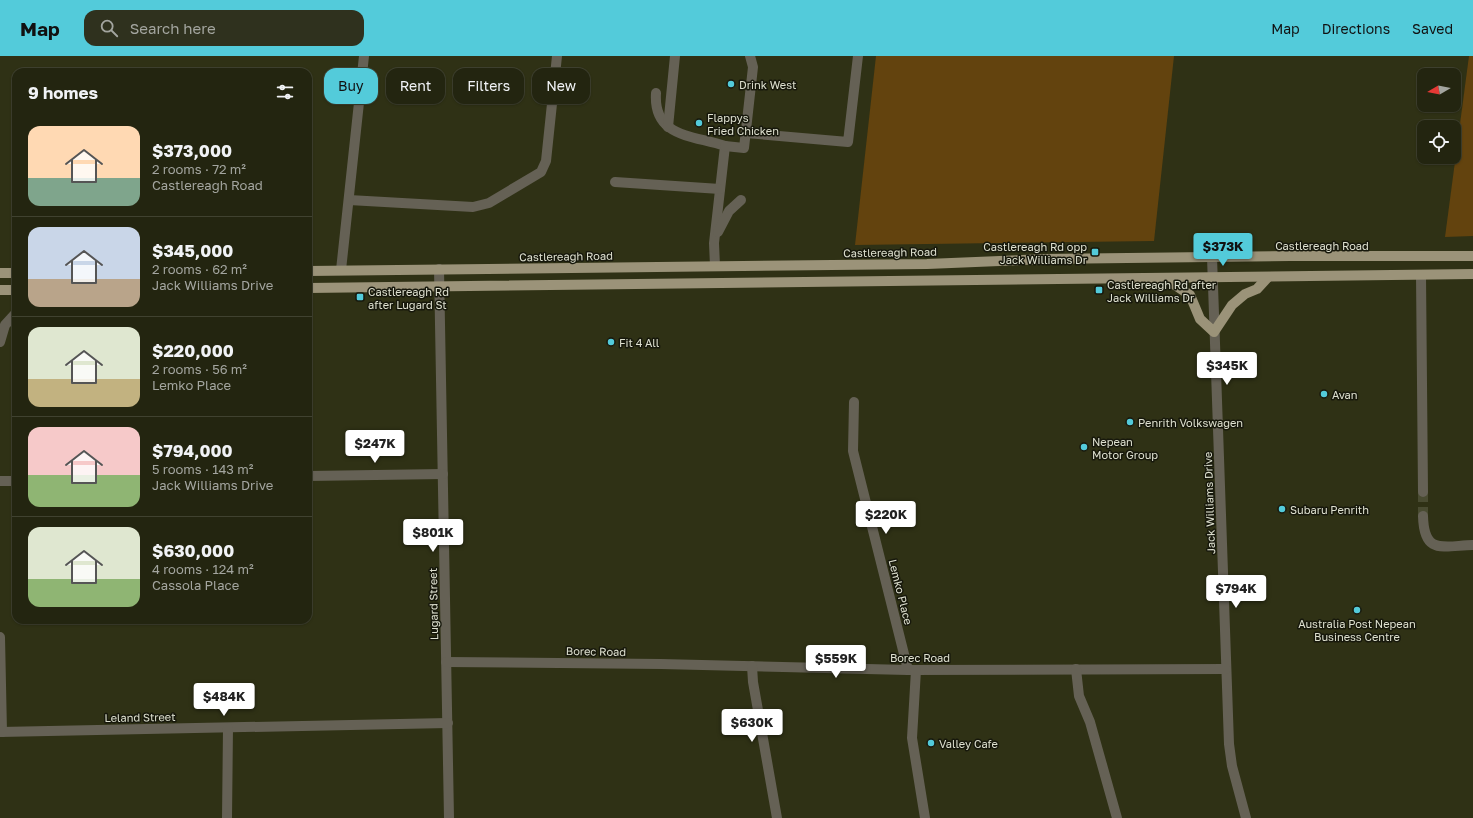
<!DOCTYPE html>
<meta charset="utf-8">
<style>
body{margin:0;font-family:"Golos Text",sans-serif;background:#2f311e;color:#f1f3f6;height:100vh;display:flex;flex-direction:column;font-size:15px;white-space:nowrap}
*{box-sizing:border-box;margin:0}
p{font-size:13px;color:#a3a59f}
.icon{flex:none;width:22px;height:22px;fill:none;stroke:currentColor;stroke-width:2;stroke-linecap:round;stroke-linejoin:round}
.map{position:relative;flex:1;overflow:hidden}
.panel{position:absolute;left:12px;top:12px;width:300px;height:556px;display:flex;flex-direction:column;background:#232510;border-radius:12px;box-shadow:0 1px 3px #0004,0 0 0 1px #404230}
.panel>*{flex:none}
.guide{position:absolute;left:324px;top:12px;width:380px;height:36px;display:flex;gap:8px}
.needle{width:26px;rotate:260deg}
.controls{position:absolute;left:1417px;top:12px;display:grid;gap:8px}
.controls a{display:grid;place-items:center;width:44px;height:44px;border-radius:8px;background:#232510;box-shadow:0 1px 3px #0004,0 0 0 1px #404230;font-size:20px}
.price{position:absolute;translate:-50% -34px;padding:0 9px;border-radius:4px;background:#fff;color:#222;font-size:13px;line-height:26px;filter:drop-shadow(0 1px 2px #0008)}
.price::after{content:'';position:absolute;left:50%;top:24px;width:12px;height:9px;margin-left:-6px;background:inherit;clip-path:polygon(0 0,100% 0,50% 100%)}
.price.current{background:#53cbda;color:#111}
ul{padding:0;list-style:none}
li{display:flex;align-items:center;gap:12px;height:100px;padding:0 16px}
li+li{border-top:1px solid #404230}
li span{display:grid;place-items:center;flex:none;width:112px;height:80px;border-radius:12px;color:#555}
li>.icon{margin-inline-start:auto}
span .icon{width:48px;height:48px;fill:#fffc;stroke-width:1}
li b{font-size:17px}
h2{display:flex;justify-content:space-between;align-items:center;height:48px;padding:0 16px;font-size:17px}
.tag{padding:0 14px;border-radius:12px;background:#232510;box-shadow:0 1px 3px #0004,0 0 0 1px #404230;font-size:14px;line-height:36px}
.tag.current{background:#53cbda;color:#111}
header{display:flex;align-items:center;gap:24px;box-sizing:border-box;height:56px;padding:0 20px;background:#53cbda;color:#111}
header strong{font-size:19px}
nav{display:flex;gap:22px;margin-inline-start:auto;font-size:14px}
.search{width:280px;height:36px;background:#2f311e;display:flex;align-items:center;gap:10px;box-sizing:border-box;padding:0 14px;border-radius:12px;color:#a3a59f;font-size:15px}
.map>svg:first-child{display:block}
.green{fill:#63430e}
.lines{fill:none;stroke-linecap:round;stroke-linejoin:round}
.minor-tunnel{stroke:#494b31;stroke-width:10;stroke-dasharray:10 5;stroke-linecap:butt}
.minor{stroke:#656155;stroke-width:10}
.major{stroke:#9b9379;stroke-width:10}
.poi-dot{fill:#53cbda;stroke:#17180c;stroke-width:1.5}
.labels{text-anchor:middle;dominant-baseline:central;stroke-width:3;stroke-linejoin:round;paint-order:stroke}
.poi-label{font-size:11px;fill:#dee0cf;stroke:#17180c;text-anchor:start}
.street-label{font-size:11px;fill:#dee0cf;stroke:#17180c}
</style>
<header>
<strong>Map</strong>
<div class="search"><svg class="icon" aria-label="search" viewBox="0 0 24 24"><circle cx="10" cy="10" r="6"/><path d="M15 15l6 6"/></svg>Search here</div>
<nav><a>Map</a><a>Directions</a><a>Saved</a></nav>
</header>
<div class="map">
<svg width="1473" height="762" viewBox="0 0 1473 762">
<rect width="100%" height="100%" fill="#2f3115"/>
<g class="green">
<polygon points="876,0 1174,0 1154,185 855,189"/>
<polygon points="1469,0 1473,0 1473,180 1445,181"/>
</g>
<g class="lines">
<polyline class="minor-tunnel" points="1423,436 1423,460"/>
<g class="minor">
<path d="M656 37C653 82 694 79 725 90L714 187 715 210"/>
<polyline points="668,71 675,0"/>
<polyline points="746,77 848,86 858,0"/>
<polyline points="725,90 744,92 753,11 750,0"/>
<polyline points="615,126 720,133"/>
<polyline points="349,144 473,151 489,147 536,119 541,116 546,105 557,0"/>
<polyline points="718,176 729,155 741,144"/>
<polyline points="1212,201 1229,688 1232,710 1246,762"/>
<polyline points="439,213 449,762"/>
<polyline points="341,214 364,0"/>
<polyline points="1421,219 1423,436"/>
<polyline points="0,286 5,269 16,257"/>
<polyline points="854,346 853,395 908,614"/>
<polyline points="308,420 443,418"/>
<polyline points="0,425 16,425"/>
<path d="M1423 460C1424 499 1442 490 1473 489"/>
<polyline points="0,581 2,676"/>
<polyline points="446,606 661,608 908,614 1226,613"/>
<polyline points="752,610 753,626 777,762"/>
<polyline points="1076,613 1079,640 1090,666 1117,762"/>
<polyline points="916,614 912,682 925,762"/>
<polyline points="0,676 448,667"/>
<polyline points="227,762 228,672"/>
</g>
<g class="major">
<polyline points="308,215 927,208 1045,203 1290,200 1473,200"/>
<polyline points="0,217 16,217"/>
<polyline points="1166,223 1190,239 1200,263 1214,276 1232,249 1245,238 1257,233 1268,221"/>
<polyline points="308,232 1473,218"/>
<polyline points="0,234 16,234"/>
</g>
</g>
<g class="poi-dot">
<circle cx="731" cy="28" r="4"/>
<circle cx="699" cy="67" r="4"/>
<rect x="1091" y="192" width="8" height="8" rx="2"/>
<rect x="1095" y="230" width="8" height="8" rx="2"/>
<rect x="356" y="237" width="8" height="8" rx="2"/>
<circle cx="611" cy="286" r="4"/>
<circle cx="1324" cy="338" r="4"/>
<circle cx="1130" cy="366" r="4"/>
<circle cx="1084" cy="391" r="4"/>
<circle cx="1282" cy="453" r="4"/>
<circle cx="1357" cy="554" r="4"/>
<circle cx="931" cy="687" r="4"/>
</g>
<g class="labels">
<g class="poi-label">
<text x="739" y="28">Drink West</text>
<text x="707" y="61">Flappys<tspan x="707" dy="13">Fried Chicken</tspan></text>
<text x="1087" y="190" text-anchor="end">Castlereagh Rd opp<tspan x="1087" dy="13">Jack Williams Dr</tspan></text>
<text x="1107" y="228">Castlereagh Rd after<tspan x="1107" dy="13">Jack Williams Dr</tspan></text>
<text x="368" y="235">Castlereagh Rd<tspan x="368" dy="13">after Lugard St</tspan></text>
<text x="619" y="286">Fit 4 All</text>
<text x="1332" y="338">Avan</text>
<text x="1138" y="366">Penrith Volkswagen</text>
<text x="1092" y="385">Nepean<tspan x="1092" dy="13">Motor Group</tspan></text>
<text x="1290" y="453">Subaru Penrith</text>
<text x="1357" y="567" text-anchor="middle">Australia Post Nepean<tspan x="1357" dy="13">Business Centre</tspan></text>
<text x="939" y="687">Valley Cafe</text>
</g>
<g class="street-label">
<text x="1322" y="189">Castlereagh Road</text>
<text transform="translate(890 196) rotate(-1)">Castlereagh Road</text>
<text transform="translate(566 200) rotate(-1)">Castlereagh Road</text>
<text transform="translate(1209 447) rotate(-92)">Jack Williams Drive</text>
<text transform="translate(901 536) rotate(76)">Lemko Place</text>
<text transform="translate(433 548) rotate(-91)">Lugard Street</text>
<text transform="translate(596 595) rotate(1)">Borec Road</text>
<text x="920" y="601">Borec Road</text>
<text transform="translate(140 661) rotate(-1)">Leland Street</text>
</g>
</g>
</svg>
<div class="controls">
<a><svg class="needle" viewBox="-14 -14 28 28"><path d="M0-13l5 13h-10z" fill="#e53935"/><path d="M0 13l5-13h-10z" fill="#a3a59f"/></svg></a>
<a><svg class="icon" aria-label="locate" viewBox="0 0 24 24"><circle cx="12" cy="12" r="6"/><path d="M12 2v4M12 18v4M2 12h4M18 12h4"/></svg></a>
</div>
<b class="price current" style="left:1223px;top:211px">$373K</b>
<b class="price" style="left:1227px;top:330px">$345K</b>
<b class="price" style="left:375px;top:408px">$247K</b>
<b class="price" style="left:886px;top:479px">$220K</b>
<b class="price" style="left:433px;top:497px">$801K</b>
<b class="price" style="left:1236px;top:553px">$794K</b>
<b class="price" style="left:836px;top:623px">$559K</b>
<b class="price" style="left:224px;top:661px">$484K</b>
<b class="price" style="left:752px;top:687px">$630K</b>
<div class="guide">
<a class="tag current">Buy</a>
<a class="tag">Rent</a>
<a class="tag">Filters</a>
<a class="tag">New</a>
</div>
<section class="panel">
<h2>9 homes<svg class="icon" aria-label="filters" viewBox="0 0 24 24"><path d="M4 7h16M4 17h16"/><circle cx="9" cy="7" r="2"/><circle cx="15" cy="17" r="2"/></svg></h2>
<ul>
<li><span style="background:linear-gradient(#ffd9b3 65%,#7fa58c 0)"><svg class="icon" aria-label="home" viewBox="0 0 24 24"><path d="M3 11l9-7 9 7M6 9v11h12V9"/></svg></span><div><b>$373,000</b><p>2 rooms · 72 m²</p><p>Castlereagh Road</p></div></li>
<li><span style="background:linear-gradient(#c9d6e8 65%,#b9a48a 0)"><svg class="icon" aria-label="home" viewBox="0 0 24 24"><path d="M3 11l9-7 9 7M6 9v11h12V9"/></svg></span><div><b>$345,000</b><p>2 rooms · 62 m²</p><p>Jack Williams Drive</p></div></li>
<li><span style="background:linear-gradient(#dfe7d0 65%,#c2b280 0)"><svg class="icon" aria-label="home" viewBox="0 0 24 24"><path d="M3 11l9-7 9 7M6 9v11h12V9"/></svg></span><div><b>$220,000</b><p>2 rooms · 56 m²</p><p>Lemko Place</p></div></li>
<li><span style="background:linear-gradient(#f6c9c9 60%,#8fb573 0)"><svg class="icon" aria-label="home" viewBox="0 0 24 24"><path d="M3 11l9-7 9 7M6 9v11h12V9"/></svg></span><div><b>$794,000</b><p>5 rooms · 143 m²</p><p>Jack Williams Drive</p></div></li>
<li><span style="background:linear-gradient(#dfe7d0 65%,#8fb573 0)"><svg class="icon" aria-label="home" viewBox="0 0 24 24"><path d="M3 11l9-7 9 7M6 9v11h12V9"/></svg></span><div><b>$630,000</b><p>4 rooms · 124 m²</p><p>Cassola Place</p></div></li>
</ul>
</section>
</div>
